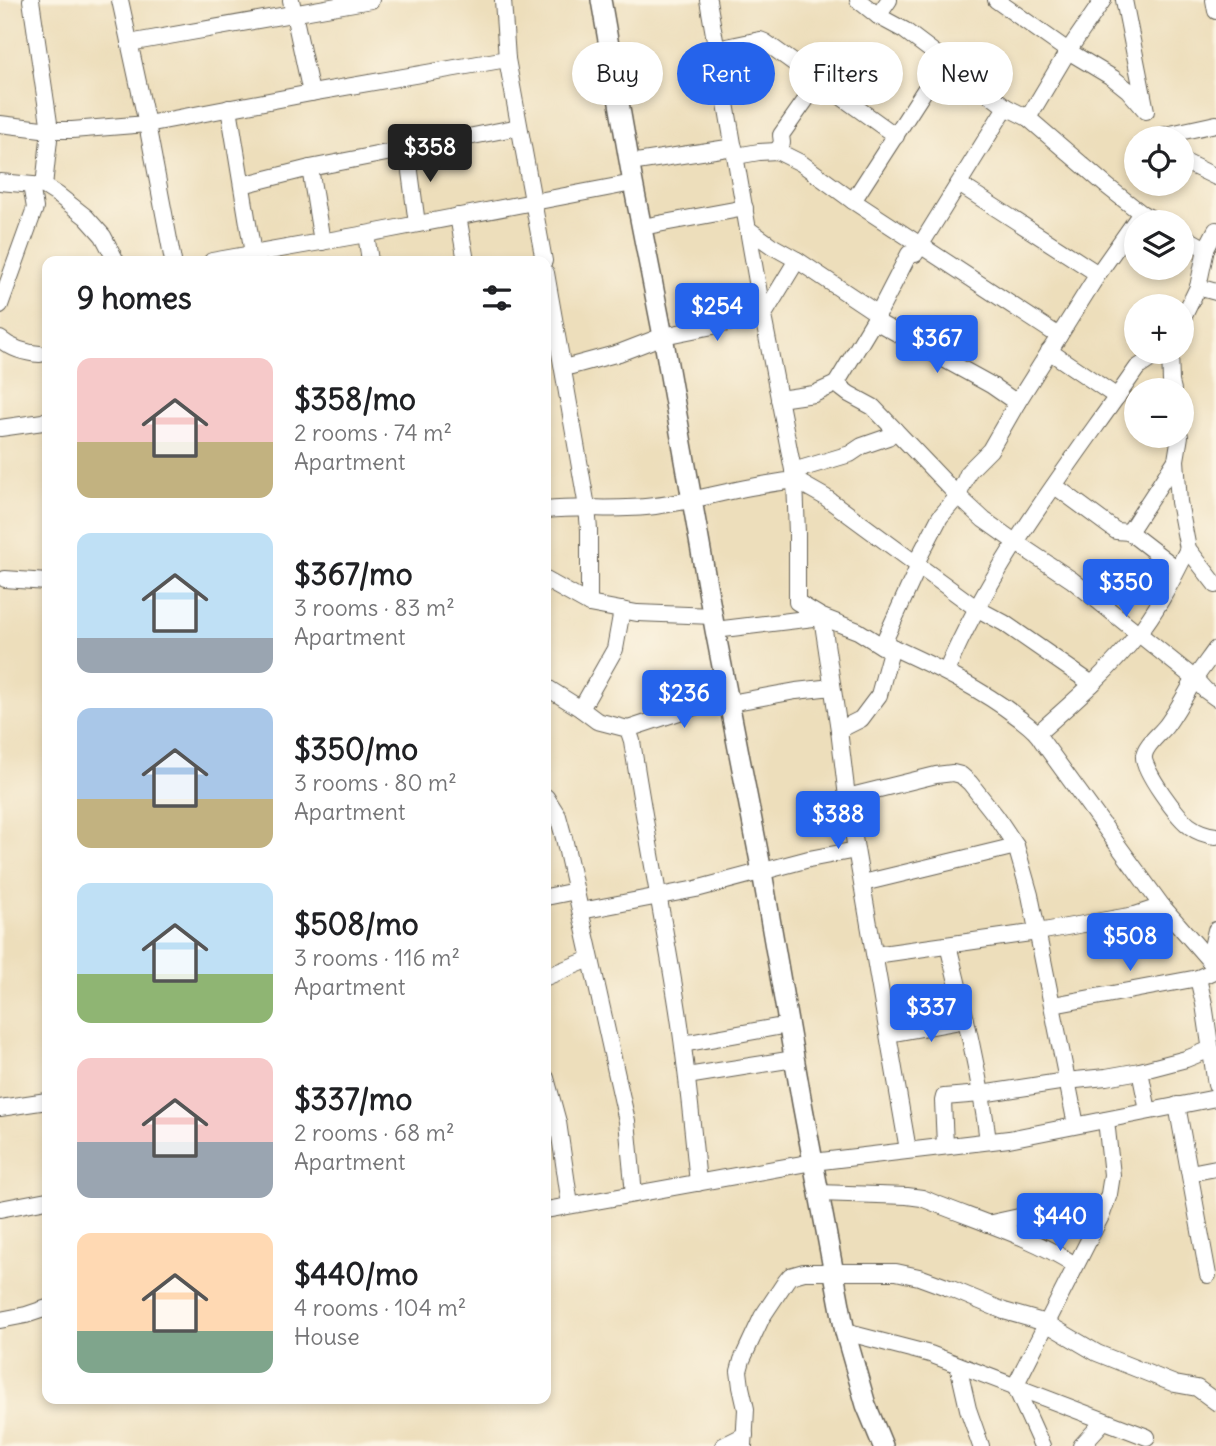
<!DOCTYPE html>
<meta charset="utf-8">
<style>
body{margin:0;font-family:Delius,sans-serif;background:#f6f6f6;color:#202124;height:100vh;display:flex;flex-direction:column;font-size:26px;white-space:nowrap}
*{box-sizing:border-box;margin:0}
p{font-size:23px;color:#757577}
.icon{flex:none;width:38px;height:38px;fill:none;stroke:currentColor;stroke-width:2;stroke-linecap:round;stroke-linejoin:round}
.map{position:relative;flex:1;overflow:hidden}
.drawer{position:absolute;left:42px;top:256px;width:509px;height:1148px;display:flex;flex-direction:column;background:#fff;border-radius:14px;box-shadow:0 4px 10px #0003}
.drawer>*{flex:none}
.top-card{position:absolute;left:572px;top:42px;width:537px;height:63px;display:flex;gap:14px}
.fabs{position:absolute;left:1124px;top:126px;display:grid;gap:14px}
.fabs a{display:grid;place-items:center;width:70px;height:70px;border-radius:50%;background:#fff;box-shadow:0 4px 10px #0003;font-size:35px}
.price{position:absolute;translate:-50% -60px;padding:0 16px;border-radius:7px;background:#2563eb;color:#fff;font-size:23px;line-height:46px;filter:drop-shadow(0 2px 4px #0008)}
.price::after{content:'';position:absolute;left:50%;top:42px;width:21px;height:16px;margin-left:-10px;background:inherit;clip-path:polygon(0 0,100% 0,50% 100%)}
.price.on{background:#222;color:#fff}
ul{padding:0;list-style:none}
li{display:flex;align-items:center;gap:21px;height:175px;padding:0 35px}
li span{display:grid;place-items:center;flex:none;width:196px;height:140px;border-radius:14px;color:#555}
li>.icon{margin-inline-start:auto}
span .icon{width:84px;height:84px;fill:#fffc;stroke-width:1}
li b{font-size:30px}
h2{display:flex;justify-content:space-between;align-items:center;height:84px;padding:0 35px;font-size:30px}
.tag{padding:0 24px;border-radius:32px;background:#fff;box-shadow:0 4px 10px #0003;font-size:24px;line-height:63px}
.tag.on{background:#2563eb;color:#fff}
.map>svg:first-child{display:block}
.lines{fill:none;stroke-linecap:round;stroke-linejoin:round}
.minor-casing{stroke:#656054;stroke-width:18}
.tertiary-casing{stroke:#656054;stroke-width:22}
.minor{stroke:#fff;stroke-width:16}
.tertiary{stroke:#fff;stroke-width:19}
</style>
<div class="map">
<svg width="1216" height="1446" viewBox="0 0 1216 1446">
<rect width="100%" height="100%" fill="#fcf5e5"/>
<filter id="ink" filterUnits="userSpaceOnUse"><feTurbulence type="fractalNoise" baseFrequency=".0143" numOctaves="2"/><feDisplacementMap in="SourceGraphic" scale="14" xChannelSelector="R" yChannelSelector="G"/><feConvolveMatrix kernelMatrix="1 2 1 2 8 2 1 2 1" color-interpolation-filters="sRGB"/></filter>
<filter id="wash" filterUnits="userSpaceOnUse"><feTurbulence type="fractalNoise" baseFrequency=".00686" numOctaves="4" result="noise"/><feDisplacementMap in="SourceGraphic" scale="28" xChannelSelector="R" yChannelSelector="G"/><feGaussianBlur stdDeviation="1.57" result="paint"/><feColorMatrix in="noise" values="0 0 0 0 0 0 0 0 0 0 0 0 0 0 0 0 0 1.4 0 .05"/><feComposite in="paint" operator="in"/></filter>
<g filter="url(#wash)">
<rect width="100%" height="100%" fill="#eddebb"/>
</g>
<g filter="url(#ink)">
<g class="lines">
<defs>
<g id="minor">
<polyline points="31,0 50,130 44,186"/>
<polyline points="120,0 147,124 173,261"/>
<polyline points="291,0 311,93"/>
<polyline points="503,0 507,59 544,261"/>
<polyline points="708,0 763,316 795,480 825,497 976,608 1004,623 1092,684"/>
<polyline points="858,0 878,16 904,30 1006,107 1028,118 1108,187 1141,213 1158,222"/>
<polyline points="996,0 1068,51 1028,118"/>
<polyline points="1103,0 1068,51 1113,78 1128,90 1146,111 1124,0"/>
<polyline points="1214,0 1216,11"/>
<polyline points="878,16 889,0"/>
<polyline points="129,43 371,0"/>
<polyline points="717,49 755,41 760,40 765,42 896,136"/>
<polyline points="229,108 253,254"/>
<polyline points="0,124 50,130 72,130 147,124 311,93 507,59"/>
<polyline points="1161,136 1216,124"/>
<polyline points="407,149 417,224"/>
<polyline points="777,151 782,143 781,135 819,81"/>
<polyline points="736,156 759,152 777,151 801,163 853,201 1059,336"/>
<polyline points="1181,160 1216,177"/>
<polyline points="630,163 734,147"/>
<polyline points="310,168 322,242"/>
<polyline points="0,182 44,186 58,195 86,217 103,236 116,261"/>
<polyline points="959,184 1098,274"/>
<polyline points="242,185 310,168 519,127"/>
<polyline points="853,201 928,85 940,57"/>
<polyline points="458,216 466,261"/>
<polyline points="642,227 745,208"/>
<polyline points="748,229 772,246 797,260 878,314"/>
<polyline points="366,234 370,261"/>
<polyline points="1181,235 1206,249"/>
<polyline points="212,261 366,234 633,183"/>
<polyline points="546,273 587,507 589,530 589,604"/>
<polyline points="1198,287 1216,292"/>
<polyline points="0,305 35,208 31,185"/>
<polyline points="875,321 991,385 1017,403"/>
<polyline points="1181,322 1198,287 1206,249 1216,230"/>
<path d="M0 339C12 349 25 353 40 354"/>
<polyline points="1049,351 1117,397"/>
<polyline points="1170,352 1171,382 1173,390"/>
<polyline points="564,368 619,353 663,336 763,316 797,260"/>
<polyline points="836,384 878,314 909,254 915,254 1006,107"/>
<polyline points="779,399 814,394 836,384 849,394 873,407 958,496 984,520 1015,542 1072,580 1195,679 1205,690 1216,698"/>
<polyline points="0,428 43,422 47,420"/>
<polyline points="1180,436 1176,460 1179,502 1188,549 1216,585"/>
<polyline points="793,471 850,454 862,446 888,437 895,430"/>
<polyline points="1055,486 1116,531 1129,532 1177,569"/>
<path d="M546 510C582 506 619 511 655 506 688 502 719 493 751 487 766 484 780 482 795 480L797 534V602L822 617 858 631 882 646 892 647C936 667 980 688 1019 718 1028 725 1037 731 1042 741L1162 906 1216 968"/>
<polyline points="1129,532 1176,460"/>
<polyline points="916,563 940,517 958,496 969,471 990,450 1017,403 1098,274 1141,213"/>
<polyline points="5,579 47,582"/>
<polyline points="546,580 589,604 637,613 713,616"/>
<polyline points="715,630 822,617 839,730 847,797 908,1150"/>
<polyline points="882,646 919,565"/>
<path d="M1216 649C1209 659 1201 669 1194 680 1185 696 1177 711 1166 726 1159 735 1145 745 1144 756 1142 769 1179 820 1191 827 1199 833 1207 835 1216 836"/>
<path d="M946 672C993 561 1069 466 1137 368L1161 352"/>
<path d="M546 687 581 709 597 721 628 729 632 741C645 827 662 912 676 998 686 1059 692 1121 698 1183"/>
<polyline points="730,703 796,691 832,687"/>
<polyline points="581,709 615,649 622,610"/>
<polyline points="628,729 728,696"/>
<polyline points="839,730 861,719 879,695 892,647"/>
<path d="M1038 733C1073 702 1109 671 1138 634 1159 608 1173 578 1188 549"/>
<polyline points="546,797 558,816 564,838 627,1121 634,1194"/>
<polyline points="847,797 936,775 953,773 961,775 970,783 996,816 1016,846 1030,895 1076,1125"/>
<polyline points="863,883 1016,846"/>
<polyline points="546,897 576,891"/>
<polyline points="581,911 696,889 809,859 856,850"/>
<path d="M948 945C964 1010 980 1075 988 1141"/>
<polyline points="875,955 1038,932 1135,915 1162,906"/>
<polyline points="1209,960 1216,930"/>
<polyline points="546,977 590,959"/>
<polyline points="1198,978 1204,1004 1216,1085"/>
<polyline points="1053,1005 1198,978 1216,970"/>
<polyline points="889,1034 966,1020"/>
<polyline points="683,1044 788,1025"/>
<polyline points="1140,1071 1148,1111"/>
<polyline points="687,1076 794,1059"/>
<polyline points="546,1078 558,1122 570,1205"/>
<polyline points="1177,1105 1208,1275"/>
<polyline points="0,1108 47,1101"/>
<polyline points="945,1145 943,1101 944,1097 981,1094 1066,1081 1106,1077 1140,1071 1186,1059 1211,1049"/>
<polyline points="1190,1173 1216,1168"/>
<path d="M819 1193 907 1196 922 1198C972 1219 1031 1236 1075 1265"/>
<polyline points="0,1209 47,1200"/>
<polyline points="546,1210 813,1162 1009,1139 1216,1098"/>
<polyline points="987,1224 1019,1217 1033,1218 1092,1230"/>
<polyline points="0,1320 26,1315 47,1308"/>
<polyline points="845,1332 930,1354 1147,1437"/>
<polyline points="958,1365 968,1409 981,1446"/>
<polyline points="723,1446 745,1435"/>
<polyline points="744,1446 746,1409 741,1387 739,1371 742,1360 762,1317 786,1281 790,1276 804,1272 896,1272 919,1277 949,1288 1004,1311 1046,1323 1097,1353 1175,1384 1197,1388 1216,1402"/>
<polyline points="1042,1446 1015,1386 1102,1214 1109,1194 1112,1175 1106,1120"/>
<polyline points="1081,1446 1103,1422"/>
</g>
<polyline id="tertiary" points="601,0 633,183 663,336 715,630 762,872 802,1103 845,1332 866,1405 883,1446"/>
</defs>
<use href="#minor" class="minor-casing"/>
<use href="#tertiary" class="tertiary-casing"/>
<use href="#minor" class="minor"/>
<use href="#tertiary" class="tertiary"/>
</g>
</g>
</svg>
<div class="fabs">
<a><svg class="icon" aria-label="locate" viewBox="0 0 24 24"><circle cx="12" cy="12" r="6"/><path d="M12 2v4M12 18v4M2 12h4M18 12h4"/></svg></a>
<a><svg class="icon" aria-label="layers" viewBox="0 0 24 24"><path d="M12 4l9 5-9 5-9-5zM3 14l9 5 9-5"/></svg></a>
<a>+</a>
<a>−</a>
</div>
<b class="price on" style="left:430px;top:184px">$358</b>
<b class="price" style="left:717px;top:343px">$254</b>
<b class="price" style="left:937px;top:375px">$367</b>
<b class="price" style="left:1126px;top:619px">$350</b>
<b class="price" style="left:684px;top:730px">$236</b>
<b class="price" style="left:838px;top:851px">$388</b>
<b class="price" style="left:1130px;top:973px">$508</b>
<b class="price" style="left:931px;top:1044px">$337</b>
<b class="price" style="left:1060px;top:1253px">$440</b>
<div class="top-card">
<a class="tag">Buy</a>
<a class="tag on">Rent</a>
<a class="tag">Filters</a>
<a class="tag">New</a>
</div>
<section class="drawer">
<h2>9 homes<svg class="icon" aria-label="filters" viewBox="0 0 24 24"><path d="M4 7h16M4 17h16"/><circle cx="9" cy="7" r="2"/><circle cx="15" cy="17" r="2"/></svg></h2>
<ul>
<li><span style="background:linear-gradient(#f6c9c9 60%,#c2b280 0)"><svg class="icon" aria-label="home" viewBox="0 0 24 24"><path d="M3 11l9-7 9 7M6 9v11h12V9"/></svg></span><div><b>$358/mo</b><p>2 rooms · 74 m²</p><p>Apartment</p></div></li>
<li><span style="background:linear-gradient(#bfe0f5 75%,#9aa5b1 0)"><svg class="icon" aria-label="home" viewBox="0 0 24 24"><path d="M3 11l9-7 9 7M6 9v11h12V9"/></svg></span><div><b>$367/mo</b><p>3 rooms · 83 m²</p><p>Apartment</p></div></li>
<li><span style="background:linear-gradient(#a9c7e8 65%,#c2b280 0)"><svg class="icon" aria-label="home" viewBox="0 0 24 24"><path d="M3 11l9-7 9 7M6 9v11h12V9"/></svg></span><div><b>$350/mo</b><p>3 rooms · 80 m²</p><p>Apartment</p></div></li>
<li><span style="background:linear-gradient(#bfe0f5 65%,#8fb573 0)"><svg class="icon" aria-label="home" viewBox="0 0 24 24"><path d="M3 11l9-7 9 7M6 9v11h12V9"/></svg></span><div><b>$508/mo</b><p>3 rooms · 116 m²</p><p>Apartment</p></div></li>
<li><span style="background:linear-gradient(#f6c9c9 60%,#9aa5b1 0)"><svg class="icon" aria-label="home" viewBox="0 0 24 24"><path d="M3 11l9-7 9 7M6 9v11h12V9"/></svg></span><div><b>$337/mo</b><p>2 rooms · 68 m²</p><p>Apartment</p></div></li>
<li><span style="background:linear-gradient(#ffd9b3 70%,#7fa58c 0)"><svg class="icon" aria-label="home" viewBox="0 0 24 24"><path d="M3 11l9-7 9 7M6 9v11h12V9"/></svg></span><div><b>$440/mo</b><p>4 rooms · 104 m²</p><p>House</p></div></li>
</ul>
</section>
</div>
